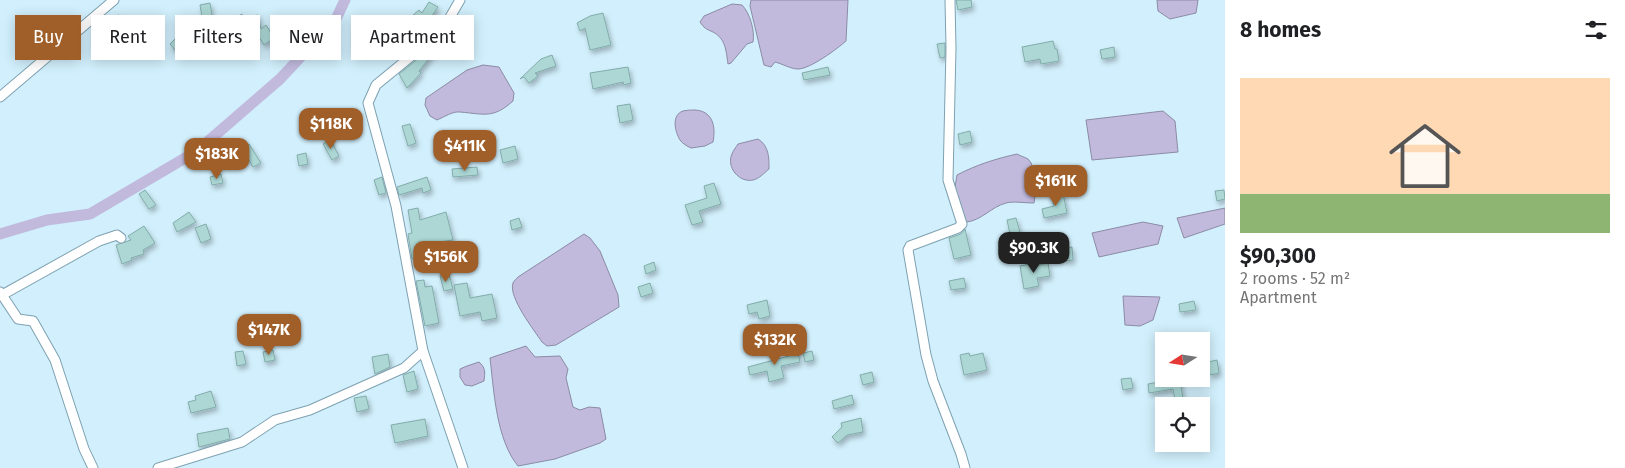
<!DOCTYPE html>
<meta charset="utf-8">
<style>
body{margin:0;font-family:"Fira Sans",sans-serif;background:#f2f2f2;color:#202124;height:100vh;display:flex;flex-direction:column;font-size:19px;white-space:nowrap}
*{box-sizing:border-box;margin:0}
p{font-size:16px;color:#757577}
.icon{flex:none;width:28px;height:28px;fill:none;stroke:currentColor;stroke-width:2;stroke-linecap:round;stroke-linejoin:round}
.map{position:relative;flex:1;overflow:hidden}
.panel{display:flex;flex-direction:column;background:#fff;width:400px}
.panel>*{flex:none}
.banner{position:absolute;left:15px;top:15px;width:475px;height:45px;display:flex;gap:10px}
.needle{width:32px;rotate:258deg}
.fabs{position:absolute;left:1155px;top:332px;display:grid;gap:10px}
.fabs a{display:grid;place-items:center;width:55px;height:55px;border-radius:0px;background:#fff;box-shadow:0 2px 12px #0003;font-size:25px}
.price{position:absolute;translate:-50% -42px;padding:0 11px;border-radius:10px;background:#a05f29;color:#fff;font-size:16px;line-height:32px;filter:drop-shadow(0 1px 2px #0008)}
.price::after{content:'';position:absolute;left:50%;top:30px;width:15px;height:11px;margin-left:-8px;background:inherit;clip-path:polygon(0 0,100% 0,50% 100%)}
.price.active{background:#222;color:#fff}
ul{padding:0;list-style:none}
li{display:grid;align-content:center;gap:10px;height:265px;padding:0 15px}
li+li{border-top:1px solid #e0e0e0}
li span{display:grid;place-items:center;height:155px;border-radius:0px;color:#555}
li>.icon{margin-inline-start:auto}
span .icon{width:90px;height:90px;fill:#fffc;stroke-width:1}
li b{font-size:21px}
h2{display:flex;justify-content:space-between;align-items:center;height:60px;padding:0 15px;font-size:21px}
.chip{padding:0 18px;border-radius:0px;background:#fff;box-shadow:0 2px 12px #0003;font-size:18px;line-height:45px}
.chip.active{background:#a05f29;color:#fff}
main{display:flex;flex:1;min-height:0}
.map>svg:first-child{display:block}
.water{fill:#c1badd;stroke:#8c8ba5}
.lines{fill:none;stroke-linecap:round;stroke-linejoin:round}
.canal{stroke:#c1badd;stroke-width:11}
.building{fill:#acd7d5;stroke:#82acaa;filter:url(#shadow)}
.minor-casing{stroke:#7ea1b1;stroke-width:11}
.minor{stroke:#fff;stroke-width:9}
</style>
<main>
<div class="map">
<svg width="1225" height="468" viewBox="0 0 1225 468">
<defs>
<filter id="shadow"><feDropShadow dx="2" dy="3.5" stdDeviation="2.5" flood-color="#0004"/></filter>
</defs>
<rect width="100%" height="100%" fill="#d1effc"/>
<g class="water">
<path d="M751 0H848L846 41C837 49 810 69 798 69 791 69 783 64 775 62L771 67 764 65 750 6Z"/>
<polygon points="1157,0 1198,0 1196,13 1170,19 1158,11"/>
<path d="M732 4 742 5C750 13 755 31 753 42L747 44 731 63 728 64C726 51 726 39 713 32 706 29 704 28 700 22L704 16Z"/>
<path d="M483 65 499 67 514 93 513 101C493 119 484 114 460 112 453 111 444 117 437 120L430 116 425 105 426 98 467 70Z"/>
<path d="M695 110C713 111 716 127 713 142L705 146 691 148C687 146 683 144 680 140 675 132 671 115 683 111 687 110 692 110 695 110Z"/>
<polygon points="1163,111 1175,121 1178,152 1092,160 1086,120"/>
<path d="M758 139C769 146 769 157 769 169 764 173 759 179 753 180 739 183 726 167 732 154 733 151 736 147 738 144Z"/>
<path d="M1017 154C1020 156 1025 157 1028 159 1037 167 1036 193 1034 203 1025 203 1013 201 1006 203 991 207 981 221 966 222L962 216 955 187 957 175C976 165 995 159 1017 154Z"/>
<polygon points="1225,208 1225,224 1184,238 1177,218"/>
<polygon points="1143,222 1163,226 1158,244 1099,257 1092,233"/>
<path d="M584 234 590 238 600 251 618 295 619 307 556 345 547 346 542 342C534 330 508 297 513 283 513 282 517 278 518 277Z"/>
<polygon points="1123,296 1160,297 1153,320 1140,326 1125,325"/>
<path d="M526 346 535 357 560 356 568 369 566 378 573 407 580 410 589 407 600 408 606 439 600 443 555 459 518 466C496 439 494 391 490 358Z"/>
<path d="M479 362C486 368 485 373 484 381L472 386 465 385 460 377V369L467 366Z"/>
</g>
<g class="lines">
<polyline class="canal" points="0,234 47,220 90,214 197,151 280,79 336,19 345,0"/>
</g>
<g class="building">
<polygon points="956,0 971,0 972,7 958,10"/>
<polygon points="429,2 438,7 429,20 409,35 400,26 419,10 422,13"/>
<polygon points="210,3 212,15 202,17 200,5"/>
<polygon points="603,13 611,45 590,50 585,28 580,31 577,23 590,16"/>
<polygon points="242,14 243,18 258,15 261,29 266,25 274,38 264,45 252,26 235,30 225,36 220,27"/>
<polygon points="119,15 123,25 97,34 94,26 101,19 107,17 108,19"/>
<polygon points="183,31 189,37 175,50 170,44"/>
<polygon points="1053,41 1055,49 1057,49 1059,61 1041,64 1040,59 1025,62 1022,47"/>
<polygon points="945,43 945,57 940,58 937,44"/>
<polygon points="1114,47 1115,57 1102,59 1100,50"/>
<polygon points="430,49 434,52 419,71 421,73 407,88 399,74"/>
<polygon points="552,55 556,66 535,73 538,76 529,83 524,77 520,79 541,59"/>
<polygon points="628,67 631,83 624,85 623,82 593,89 590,73"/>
<polygon points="828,67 830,75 804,80 802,73"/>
<polygon points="630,104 633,120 620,123 617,106"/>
<polygon points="410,124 416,143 408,146 402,126"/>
<polygon points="970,131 972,142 960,145 958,134"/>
<polygon points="330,139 339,156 332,160 323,144"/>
<polygon points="249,144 261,163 253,167 242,148"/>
<polygon points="515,146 518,159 503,163 500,150"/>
<polygon points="306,153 308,164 299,166 297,155"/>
<polygon points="477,167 478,175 453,177 452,169"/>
<polygon points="221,174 223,183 212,185 210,177"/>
<polygon points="382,177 386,193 379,195 374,180"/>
<polygon points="427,177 431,190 423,193 422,188 399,195 397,187"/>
<polygon points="714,183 721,204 699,211 703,222 692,225 685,205 707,198 704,186"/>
<polygon points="145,190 156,205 149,209 139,194"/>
<polygon points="1224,190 1225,199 1217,201 1215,191"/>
<polygon points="1063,193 1067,213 1044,218 1042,209 1054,206 1052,195"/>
<polygon points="418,208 420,220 446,212 453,240 432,243 433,255 412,259 408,234 412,233 408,210"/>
<polygon points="189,212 196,222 177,232 173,223"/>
<polygon points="519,218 522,227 512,230 510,221"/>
<polygon points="1016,218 1020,232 1010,234 1007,220"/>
<polygon points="206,224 211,239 201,243 195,228"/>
<polygon points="144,226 155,243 143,250 144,254 131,258 132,260 122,264 116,245 131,240 128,236"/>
<polygon points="965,229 971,255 954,259 949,238 961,234"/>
<polygon points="1072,247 1073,260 1065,261 1064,248"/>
<polygon points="654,262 656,270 646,274 644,266"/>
<polygon points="1035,263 1035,266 1048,263 1050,276 1037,278 1039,286 1024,289 1020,266"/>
<polygon points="449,274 453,289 444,291 440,276"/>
<polygon points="964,278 966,288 951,290 949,281"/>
<polygon points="424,280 425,287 432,286 439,323 425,326 416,281"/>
<polygon points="467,283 470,298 492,294 497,318 482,321 480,312 460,316 454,285"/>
<polygon points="650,283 653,293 641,297 638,287"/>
<polygon points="767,300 770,316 759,319 757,312 749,314 747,305"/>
<polygon points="1194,301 1196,310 1180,312 1179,304"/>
<polygon points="296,327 298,336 290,338 288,328"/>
<polygon points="797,349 800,362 781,366 784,378 769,382 767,371 750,375 748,367 789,356 788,352"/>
<polygon points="273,350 275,360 265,362 263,352"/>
<polygon points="243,351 246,364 237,366 235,352"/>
<polygon points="812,351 814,360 805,362 803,353"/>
<polygon points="969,353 970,356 983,353 987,370 964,375 960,355"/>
<polygon points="388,354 390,367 375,374 372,357"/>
<polygon points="1217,360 1219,373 1210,375 1208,362"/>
<polygon points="414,371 418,389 407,392 403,375"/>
<polygon points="872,372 874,382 863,385 860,375"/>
<polygon points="1131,378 1133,388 1123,390 1121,379"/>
<polygon points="1163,379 1180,379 1184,405 1176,406 1173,389 1149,393 1148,384 1164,381"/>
<polygon points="211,391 216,407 191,413 188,402 196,400 195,396"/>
<polygon points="852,395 854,404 834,409 832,401"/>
<polygon points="366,396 369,409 357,412 354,398"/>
<polygon points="861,418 863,432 847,435 838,443 832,437 842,427 841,423"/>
<polygon points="425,419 428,436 395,443 391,425"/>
<polygon points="228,428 230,439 199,447 197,434"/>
</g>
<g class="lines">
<defs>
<g id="minor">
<polyline points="460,0 442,31 376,85 368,103 396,206 423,351 463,468"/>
<polyline points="950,0 951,48 948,180 962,224 958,228 910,246 908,250 926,355 933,381 961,454 965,468"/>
<polyline points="0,97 114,0"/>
<polyline points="0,292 18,319 33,321 55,360 84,449 93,468"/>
<polyline points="2,295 99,241 117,235 121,238"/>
<polyline points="158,468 242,442 275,420 310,410 404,368 423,351"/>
</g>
</defs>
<use href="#minor" class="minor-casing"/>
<use href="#minor" class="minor"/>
</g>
</svg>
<div class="fabs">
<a><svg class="needle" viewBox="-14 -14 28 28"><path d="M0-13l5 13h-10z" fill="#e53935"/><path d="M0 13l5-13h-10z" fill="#757577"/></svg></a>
<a><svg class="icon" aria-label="locate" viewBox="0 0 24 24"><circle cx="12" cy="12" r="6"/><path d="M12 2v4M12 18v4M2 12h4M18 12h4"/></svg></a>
</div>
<b class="price" style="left:331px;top:150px">$118K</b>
<b class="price" style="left:465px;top:172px">$411K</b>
<b class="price" style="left:217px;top:180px">$183K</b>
<b class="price" style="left:1056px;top:207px">$161K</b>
<b class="price active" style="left:1034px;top:274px">$90.3K</b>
<b class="price" style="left:446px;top:283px">$156K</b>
<b class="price" style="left:269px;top:356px">$147K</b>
<b class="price" style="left:775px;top:366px">$132K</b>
<div class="banner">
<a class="chip active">Buy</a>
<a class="chip">Rent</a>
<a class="chip">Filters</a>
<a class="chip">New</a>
<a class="chip">Apartment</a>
</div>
</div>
<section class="panel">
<h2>8 homes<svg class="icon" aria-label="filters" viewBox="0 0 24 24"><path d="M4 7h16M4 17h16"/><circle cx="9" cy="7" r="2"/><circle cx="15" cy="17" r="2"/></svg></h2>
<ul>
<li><span style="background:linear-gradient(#ffd9b3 75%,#8fb573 0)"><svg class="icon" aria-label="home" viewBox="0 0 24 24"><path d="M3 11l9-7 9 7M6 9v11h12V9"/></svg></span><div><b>$90,300</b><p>2 rooms · 52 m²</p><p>Apartment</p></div></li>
</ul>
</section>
</main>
